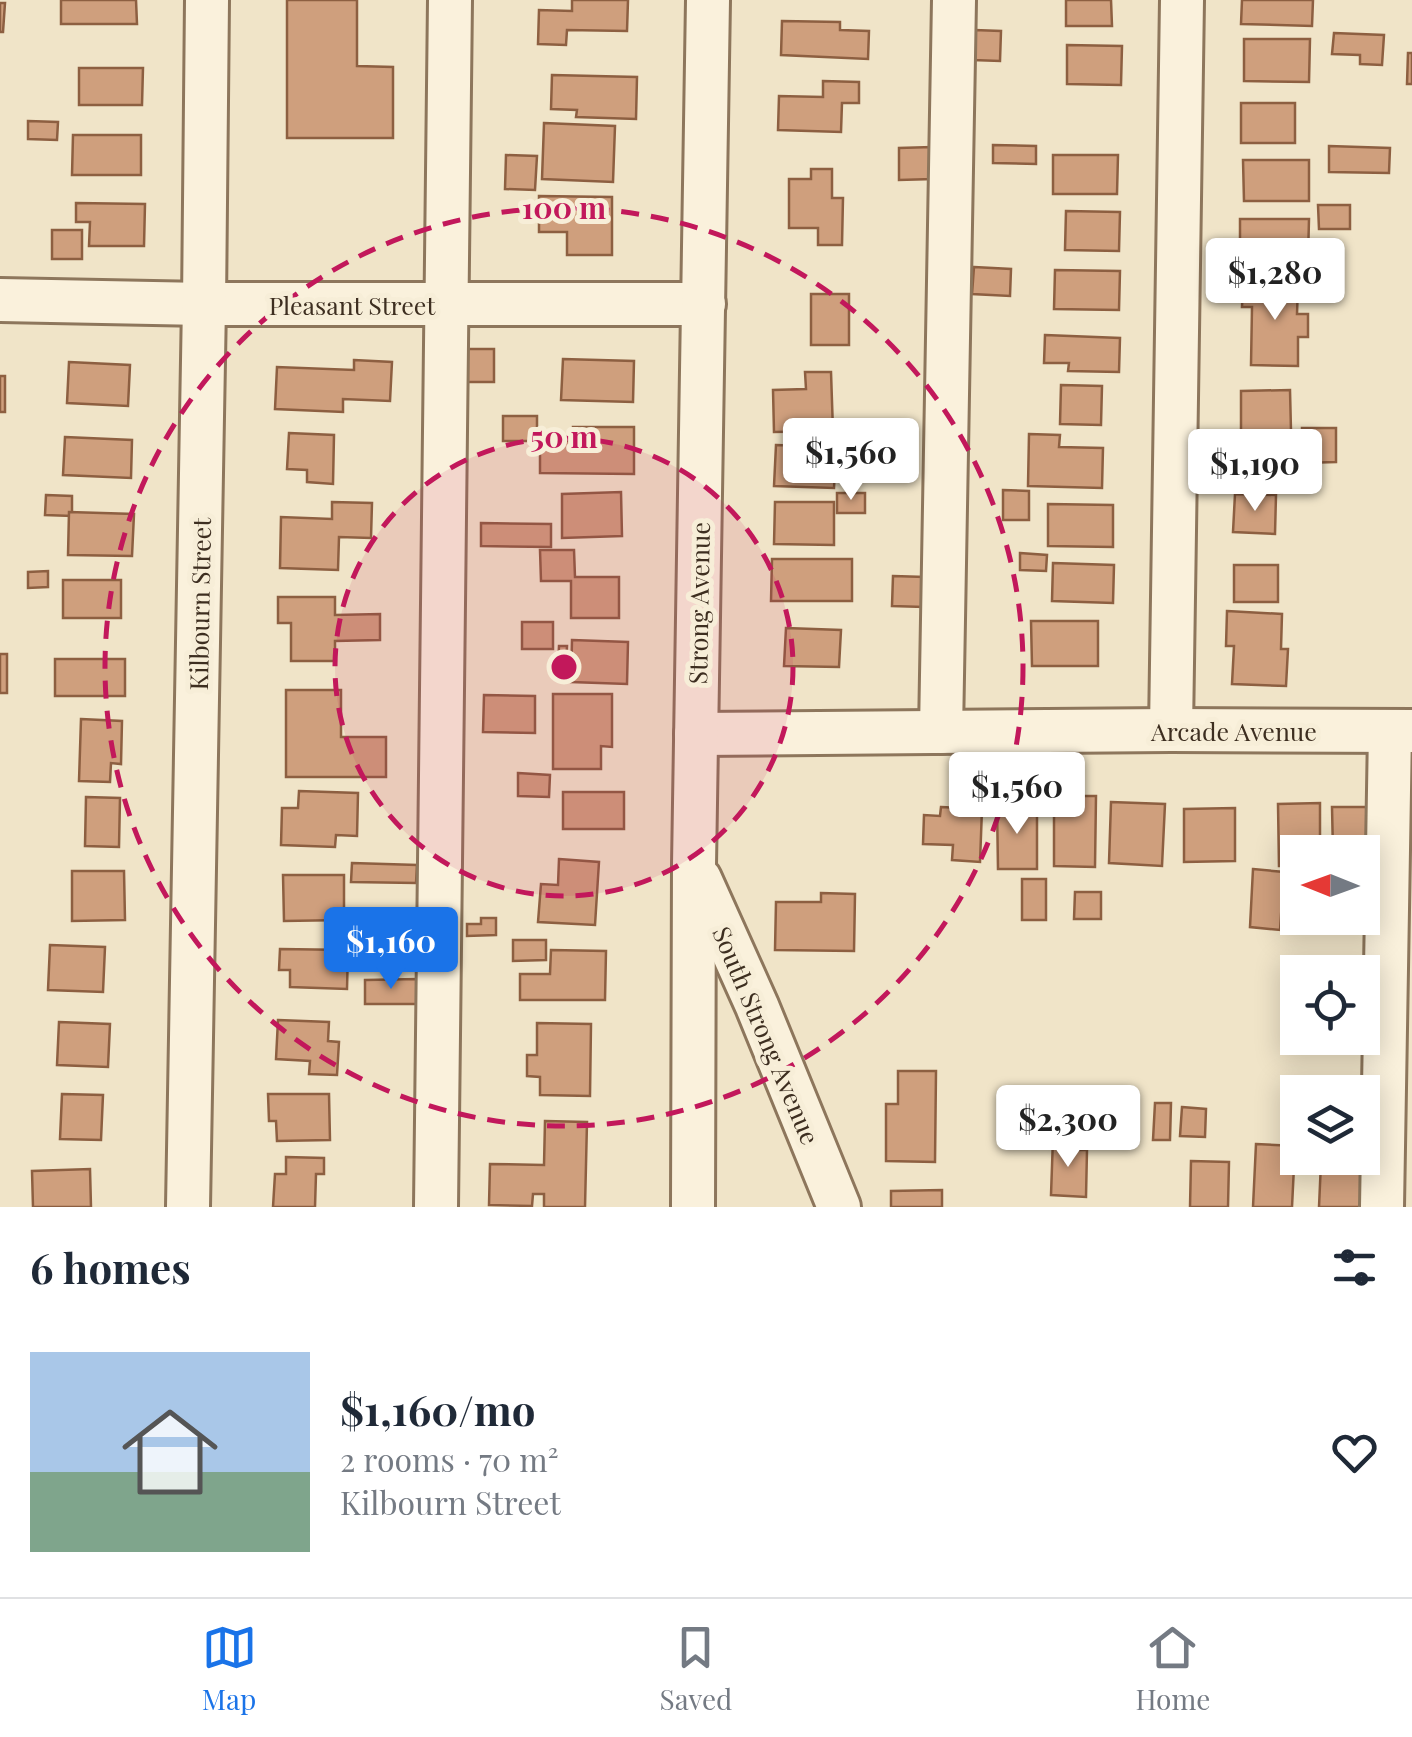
<!DOCTYPE html>
<meta charset="utf-8">
<style>
body{margin:0;font-family:"Playfair Display",serif;background:#f2f2f3;color:#1f2937;height:100vh;display:flex;flex-direction:column;font-size:38px;white-space:nowrap}
*{box-sizing:border-box;margin:0}
p{font-size:32px;color:#747a83}
.icon{flex:none;width:55px;height:55px;fill:none;stroke:currentColor;stroke-width:2;stroke-linecap:round;stroke-linejoin:round}
.map{position:relative;height:1207px;overflow:hidden}
.side{display:flex;flex-direction:column;background:#fff;flex:1}
.side>*{flex:none}
.needle{width:65px;rotate:271deg}
.fabs{position:absolute;left:1280px;top:835px;display:grid;gap:20px}
.fabs a{display:grid;place-items:center;width:100px;height:100px;border-radius:0px;background:#fff;box-shadow:0 5px 25px #0003;font-size:50px}
.price{position:absolute;translate:-50% -85px;padding:0 22px;border-radius:10px;background:#fff;color:#222;font-size:32px;line-height:65px;filter:drop-shadow(0 2px 5px #0008)}
.price::after{content:'';position:absolute;left:50%;top:60px;width:30px;height:22px;margin-left:-15px;background:inherit;clip-path:polygon(0 0,100% 0,50% 100%)}
.price.current{background:#1a73e8;color:#fff}
ul{padding:0;list-style:none}
li{display:flex;align-items:center;gap:30px;height:250px;padding:0 30px}
li span{display:grid;place-items:center;flex:none;width:280px;height:200px;border-radius:0px;color:#555}
li>.icon{margin-inline-start:auto}
span .icon{width:120px;height:120px;fill:#fffc;stroke-width:1}
li b{font-size:42px}
h2{display:flex;justify-content:space-between;align-items:center;height:120px;padding:0 30px;font-size:42px}
.tabs{display:flex;justify-content:space-around;align-items:center;height:140px;border-top:2px solid #e0e1e3;background:#fff;font-size:28px;color:#747a83}
.tabs a{display:grid;justify-items:center;gap:5px}
.tabs .current{color:#1a73e8}
.map>svg:first-child{display:block}
.building{fill:#cf9f7d;stroke:#8d5f41;stroke-width:2.5}
.lines{fill:none;stroke-linecap:round;stroke-linejoin:round}
.minor-casing{stroke:#8d765c;stroke-width:48}
.minor{stroke:#faf1dc;stroke-width:42}
.ring{fill:none;stroke:#c2185b;stroke-width:5;stroke-dasharray:18 12}
.labels{text-anchor:middle;dominant-baseline:central;stroke-width:10;stroke-linejoin:round;paint-order:stroke}
.street-label{font-size:25px;fill:#3d2e20;stroke:#f7eed8}
.centre{fill:#c2185b;stroke:#f7eed8;stroke-width:5}
.ring-label{font-size:30px;text-anchor:middle;font-weight:bold;fill:#c2185b;stroke:#f7eed8;stroke-width:10;stroke-linejoin:round;paint-order:stroke}
</style>
<div class="map">
<svg width="1412" height="1207" viewBox="0 0 1412 1207">
<rect width="100%" height="100%" fill="#f0e4c8"/>
<g class="building">
<polygon points="61,0 136,0 137,24 61,24"/>
<polygon points="287,0 357,0 357,66 393,67 393,138 287,138"/>
<polygon points="572,0 628,0 627,31 567,30 566,45 538,44 539,10 572,11"/>
<polygon points="1066,0 1111,0 1112,26 1066,26"/>
<polygon points="1242,0 1313,0 1312,26 1241,24"/>
<polygon points="0,3 5,3 3,32 0,32"/>
<polygon points="782,21 840,22 840,30 869,31 868,59 781,55"/>
<polygon points="974,30 1001,31 1000,61 973,60"/>
<polygon points="1334,33 1384,35 1382,65 1360,64 1360,55 1332,54"/>
<polygon points="1244,39 1310,39 1309,82 1244,81"/>
<polygon points="1067,45 1122,46 1121,85 1067,84"/>
<polygon points="1408,53 1412,53 1412,84 1407,84"/>
<polygon points="79,68 143,68 142,105 79,105"/>
<polygon points="552,75 637,77 636,119 576,117 577,110 551,109"/>
<polygon points="823,81 859,82 859,103 842,103 841,132 778,130 779,96 823,97"/>
<rect x="1241" y="103" width="54" height="40"/>
<polygon points="28,121 58,122 57,140 28,139"/>
<polygon points="544,123 615,126 613,182 542,179"/>
<polygon points="73,135 141,135 141,175 72,175"/>
<polygon points="993,145 1036,146 1036,164 993,163"/>
<polygon points="1329,146 1390,148 1389,173 1329,172"/>
<polygon points="932,147 933,179 899,180 899,148"/>
<polygon points="506,155 537,156 535,190 505,189"/>
<polygon points="1053,155 1118,155 1117,194 1053,194"/>
<polygon points="1243,160 1309,160 1309,201 1244,201"/>
<polygon points="811,169 832,169 832,198 843,198 842,245 818,245 818,228 789,228 789,179 811,179"/>
<polygon points="539,196 612,197 612,255 567,255 567,232 539,232"/>
<polygon points="76,203 145,204 144,246 89,246 90,222 76,222"/>
<polygon points="1318,205 1350,205 1350,229 1319,229"/>
<polygon points="1066,211 1120,212 1119,251 1065,250"/>
<polygon points="1240,219 1309,219 1308,259 1240,258"/>
<rect x="52" y="230" width="30" height="29"/>
<polygon points="974,267 1011,269 1010,296 972,294"/>
<polygon points="1055,270 1120,271 1119,310 1054,309"/>
<polygon points="1243,283 1298,285 1297,314 1308,314 1308,337 1298,337 1298,366 1251,365 1252,307 1242,307"/>
<rect x="811" y="294" width="38" height="51"/>
<polygon points="1045,335 1120,338 1119,372 1068,371 1069,363 1044,363"/>
<rect x="459" y="349" width="35" height="33"/>
<polygon points="563,359 634,361 633,402 561,400"/>
<polygon points="354,360 392,362 390,401 343,399 343,412 275,409 277,367 354,370"/>
<polygon points="69,362 130,365 128,406 67,403"/>
<polygon points="805,372 831,372 833,431 774,432 773,390 806,389"/>
<rect x="0" y="376" width="5" height="36"/>
<polygon points="1061,385 1102,386 1101,425 1060,424"/>
<polygon points="1290,390 1291,431 1241,431 1241,391"/>
<rect x="503" y="416" width="34" height="25"/>
<polygon points="573,427 634,427 634,474 540,473 540,441 573,441"/>
<polygon points="1302,428 1336,428 1336,462 1302,463"/>
<polygon points="289,433 334,435 333,484 307,482 307,470 287,469"/>
<polygon points="1029,434 1060,435 1059,447 1103,448 1102,488 1028,486"/>
<polygon points="65,437 132,440 131,478 63,475"/>
<polygon points="776,445 836,447 834,488 774,486"/>
<polygon points="1003,490 1029,491 1029,520 1003,520"/>
<polygon points="621,492 622,536 562,538 562,494"/>
<rect x="837" y="493" width="28" height="20"/>
<polygon points="1235,494 1276,495 1275,534 1233,532"/>
<polygon points="46,495 72,496 72,516 45,515"/>
<polygon points="332,502 372,503 371,538 339,537 338,570 280,568 281,517 332,519"/>
<polygon points="775,502 834,502 834,545 774,544"/>
<polygon points="1048,504 1113,505 1113,547 1048,546"/>
<polygon points="69,512 134,514 132,556 68,555"/>
<polygon points="481,523 551,524 551,547 481,546"/>
<polygon points="540,550 574,550 575,577 619,577 619,618 571,618 571,581 541,581"/>
<polygon points="1020,553 1047,555 1046,571 1020,570"/>
<polygon points="772,559 852,559 852,601 771,601"/>
<polygon points="1053,563 1114,565 1113,603 1052,601"/>
<rect x="1234" y="565" width="44" height="37"/>
<polygon points="48,571 48,587 28,588 28,572"/>
<polygon points="893,576 925,577 924,607 892,606"/>
<rect x="63" y="580" width="58" height="38"/>
<polygon points="278,597 335,597 335,615 380,614 380,640 335,641 335,661 291,661 291,623 278,623"/>
<polygon points="1227,611 1282,614 1281,649 1288,649 1286,686 1232,684 1234,646 1226,646"/>
<polygon points="1031,621 1098,621 1098,666 1032,666"/>
<rect x="522" y="622" width="31" height="27"/>
<polygon points="786,628 841,630 839,667 784,666"/>
<polygon points="572,640 628,642 627,684 571,682"/>
<polygon points="559,646 567,646 566,667 558,667"/>
<rect x="0" y="654" width="7" height="39"/>
<rect x="55" y="659" width="70" height="37"/>
<polygon points="286,690 341,690 341,737 386,737 386,777 286,777"/>
<polygon points="553,694 612,694 612,747 601,746 601,769 553,769"/>
<polygon points="484,695 535,696 535,733 483,732"/>
<polygon points="81,719 122,721 121,764 111,763 110,782 79,781"/>
<polygon points="518,773 550,775 549,797 518,796"/>
<polygon points="299,791 358,793 357,836 336,835 335,847 281,845 282,808 298,808"/>
<rect x="563" y="792" width="61" height="37"/>
<polygon points="1054,796 1096,796 1095,867 1054,866"/>
<polygon points="86,797 120,798 119,847 85,846"/>
<polygon points="1111,802 1165,804 1162,866 1109,863"/>
<polygon points="1320,803 1320,852 1298,852 1298,866 1279,866 1278,804"/>
<polygon points="997,805 1037,805 1037,869 998,869"/>
<polygon points="941,807 982,809 980,862 952,860 953,845 923,844 924,815 940,816"/>
<polygon points="1332,807 1380,807 1380,846 1362,846 1362,852 1333,852"/>
<polygon points="1235,808 1235,861 1184,862 1184,809"/>
<polygon points="559,859 599,862 595,925 538,922 541,884 558,885"/>
<polygon points="352,863 417,865 416,883 351,882"/>
<polygon points="1253,869 1284,872 1280,930 1250,927"/>
<polygon points="72,871 124,871 125,920 72,921"/>
<polygon points="283,875 344,875 344,920 284,921"/>
<rect x="1022" y="879" width="24" height="41"/>
<polygon points="1075,892 1101,892 1101,919 1074,919"/>
<polygon points="821,893 855,894 854,951 775,950 776,902 821,902"/>
<polygon points="481,918 496,918 496,935 467,936 467,924 481,924"/>
<polygon points="513,940 546,940 546,960 513,961"/>
<polygon points="50,945 105,947 103,992 48,990"/>
<polygon points="280,949 348,950 347,989 290,987 290,970 279,970"/>
<polygon points="551,950 606,951 605,1000 520,1000 520,974 550,974"/>
<polygon points="417,979 417,1004 365,1004 365,980"/>
<polygon points="278,1020 329,1022 328,1041 339,1042 337,1075 309,1074 310,1061 276,1059"/>
<polygon points="59,1022 110,1024 108,1067 57,1065"/>
<polygon points="537,1023 591,1024 590,1096 540,1095 540,1077 527,1076 527,1055 537,1055"/>
<polygon points="898,1071 936,1071 935,1162 886,1161 886,1104 898,1104"/>
<polygon points="1073,1093 1101,1094 1100,1113 1072,1112"/>
<polygon points="62,1094 103,1095 101,1140 60,1139"/>
<polygon points="268,1094 329,1094 330,1140 277,1141 276,1121 269,1121"/>
<polygon points="1155,1103 1171,1103 1170,1140 1153,1140"/>
<polygon points="1182,1107 1206,1109 1205,1137 1180,1136"/>
<polygon points="545,1121 587,1122 585,1207 544,1207 544,1194 533,1194 532,1206 489,1205 490,1164 544,1165"/>
<polygon points="1053,1138 1070,1139 1070,1150 1087,1150 1086,1197 1051,1195"/>
<polygon points="1256,1144 1295,1146 1292,1207 1253,1207"/>
<polygon points="286,1157 324,1158 324,1174 316,1174 315,1207 273,1207 275,1174 286,1174"/>
<polygon points="1191,1161 1229,1162 1228,1207 1190,1207"/>
<polygon points="1321,1162 1373,1164 1371,1207 1319,1207"/>
<polygon points="90,1169 91,1207 33,1207 32,1171"/>
<polygon points="942,1190 942,1207 891,1207 891,1191"/>
</g>
<g class="lines">
<defs>
<g id="minor">
<polyline points="0,300 204,304 704,304"/>
<polyline points="1171,730 1182,0"/>
<polyline points="941,732 954,0"/>
<polyline points="696,734 1171,730 1412,731"/>
<polyline points="700,879 757,1006 839,1207"/>
<polyline points="188,1207 204,304 207,0"/>
<polyline points="436,1207 450,0"/>
<polyline points="693,1207 694,865 708,0"/>
<polyline points="1382,1207 1390,731"/>
</g>
</defs>
<use href="#minor" class="minor-casing"/>
<use href="#minor" class="minor"/>
</g>
<circle cx="564" cy="667" r="229" fill="#c2185b" fill-opacity=".12"/>
<g class="ring">
<circle cx="564" cy="667" r="229"/>
<circle cx="564" cy="667" r="459"/>
</g>
<g class="labels">
<g class="street-label">
<text x="352" y="304">Pleasant Street</text>
<text transform="translate(698 603) rotate(-89)">Strong Avenue</text>
<text transform="translate(199 604) rotate(-89)">Kilbourn Street</text>
<text x="1234" y="730">Arcade Avenue</text>
<text transform="translate(767 1035) rotate(67)">South Strong Avenue</text>
</g>
</g>
<circle cx="564" cy="667" r="15" class="centre"/>
<g class="ring-label">
<text x="564" y="219">100 m</text>
<text x="564" y="448">50 m</text>
</g>
</svg>
<div class="fabs">
<a><svg class="needle" viewBox="-14 -14 28 28"><path d="M0-13l5 13h-10z" fill="#e53935"/><path d="M0 13l5-13h-10z" fill="#747a83"/></svg></a>
<a><svg class="icon" aria-label="locate" viewBox="0 0 24 24"><circle cx="12" cy="12" r="6"/><path d="M12 2v4M12 18v4M2 12h4M18 12h4"/></svg></a>
<a><svg class="icon" aria-label="layers" viewBox="0 0 24 24"><path d="M12 4l9 5-9 5-9-5zM3 14l9 5 9-5"/></svg></a>
</div>
<b class="price" style="left:1275px;top:323px">$1,280</b>
<b class="price" style="left:851px;top:503px">$1,560</b>
<b class="price" style="left:1255px;top:514px">$1,190</b>
<b class="price" style="left:1017px;top:837px">$1,560</b>
<b class="price current" style="left:391px;top:992px">$1,160</b>
<b class="price" style="left:1068px;top:1170px">$2,300</b>
</div>
<section class="side">
<h2>6 homes<svg class="icon" aria-label="filters" viewBox="0 0 24 24"><path d="M4 7h16M4 17h16"/><circle cx="9" cy="7" r="2"/><circle cx="15" cy="17" r="2"/></svg></h2>
<ul>
<li><span style="background:linear-gradient(#a9c7e8 60%,#7fa58c 0)"><svg class="icon" aria-label="home" viewBox="0 0 24 24"><path d="M3 11l9-7 9 7M6 9v11h12V9"/></svg></span><div><b>$1,160/mo</b><p>2 rooms · 70 m²</p><p>Kilbourn Street</p></div><svg class="icon" aria-label="heart" viewBox="0 0 24 24"><path d="M12 20l-8-8c-3-5 5-10 8-4 3-6 11-1 8 4z"/></svg></li>
</ul>
</section>
<nav class="tabs">
<a class="current"><svg class="icon" aria-label="map" viewBox="0 0 24 24"><path d="M3 6l6-2 6 2 6-2v14l-6 2-6-2-6 2zM9 4v14M15 6v14"/></svg>Map</a>
<a><svg class="icon" aria-label="saved" viewBox="0 0 24 24"><path d="M7 4h10v16l-5-4-5 4z"/></svg>Saved</a>
<a><svg class="icon" aria-label="home" viewBox="0 0 24 24"><path d="M3 11l9-7 9 7M6 9v11h12V9"/></svg>Home</a>
</nav>
